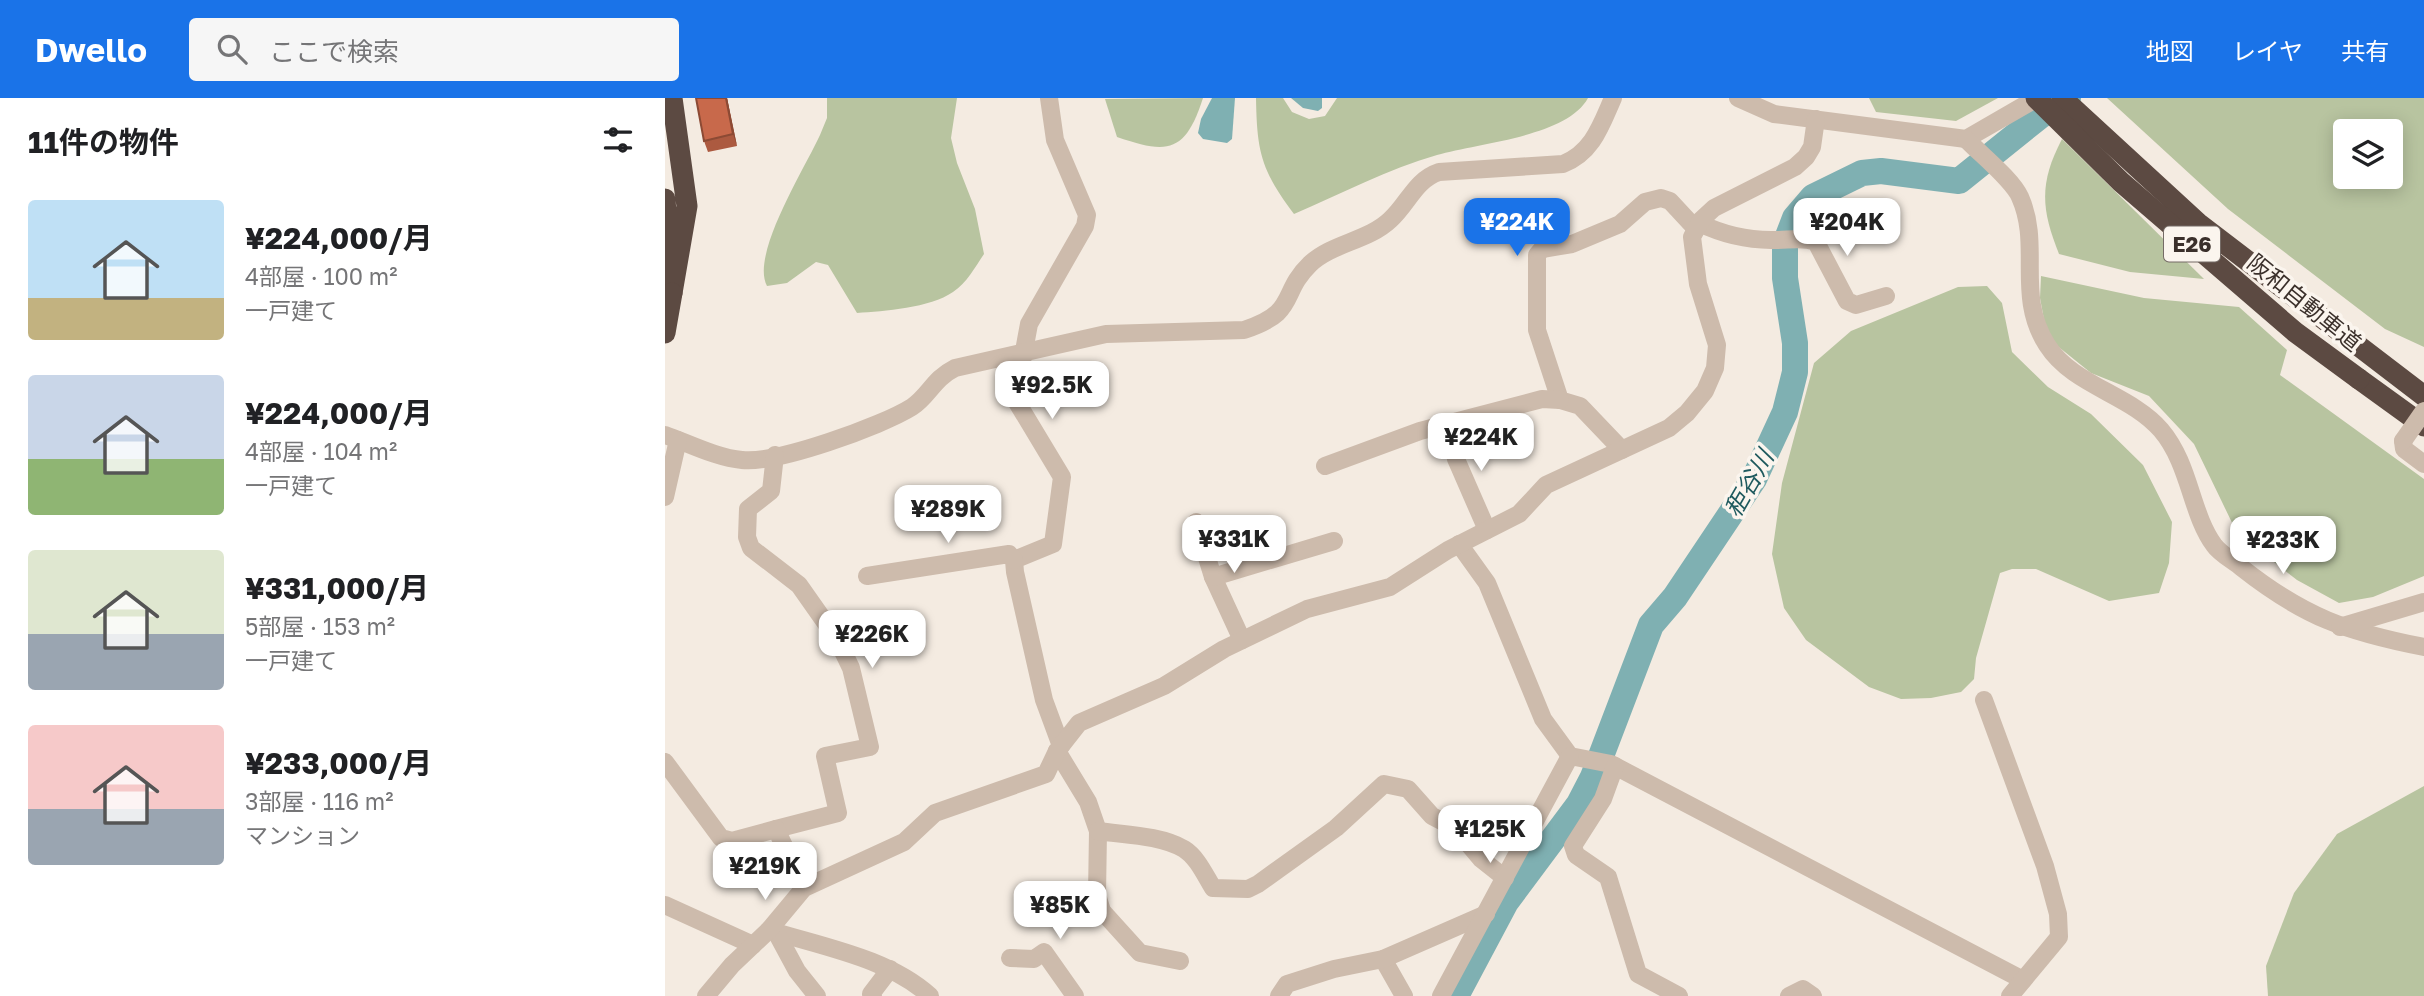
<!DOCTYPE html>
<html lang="ja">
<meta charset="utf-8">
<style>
body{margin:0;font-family:"Golos Text","Noto Sans JP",sans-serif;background:#f6f6f6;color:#202124;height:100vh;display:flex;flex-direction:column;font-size:26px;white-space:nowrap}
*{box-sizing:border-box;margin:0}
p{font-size:23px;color:#757577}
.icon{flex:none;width:38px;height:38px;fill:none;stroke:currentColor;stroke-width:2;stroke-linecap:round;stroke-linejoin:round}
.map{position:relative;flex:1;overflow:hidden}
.drawer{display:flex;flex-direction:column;background:#fff;width:665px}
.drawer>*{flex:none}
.fabs{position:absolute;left:1668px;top:21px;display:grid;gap:14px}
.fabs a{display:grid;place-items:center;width:70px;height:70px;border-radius:7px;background:#fff;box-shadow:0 4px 18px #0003;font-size:35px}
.price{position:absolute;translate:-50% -60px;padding:0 16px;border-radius:14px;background:#fff;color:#222;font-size:23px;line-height:46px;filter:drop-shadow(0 2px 4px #0008)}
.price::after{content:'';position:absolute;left:50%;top:42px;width:21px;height:16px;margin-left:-10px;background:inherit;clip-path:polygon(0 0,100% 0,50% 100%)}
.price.active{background:#1a73e8;color:#fff}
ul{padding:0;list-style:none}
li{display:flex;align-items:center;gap:21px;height:175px;padding:0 28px}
li span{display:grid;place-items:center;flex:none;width:196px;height:140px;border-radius:7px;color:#555}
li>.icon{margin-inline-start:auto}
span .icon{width:84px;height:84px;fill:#fffc;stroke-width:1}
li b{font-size:30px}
h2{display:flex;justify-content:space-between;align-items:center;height:84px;padding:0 28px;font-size:30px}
header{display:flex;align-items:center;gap:42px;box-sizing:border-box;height:98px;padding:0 35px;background:#1a73e8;color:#fff}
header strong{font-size:33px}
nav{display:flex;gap:38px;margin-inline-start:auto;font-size:24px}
.search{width:490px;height:63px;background:#f6f6f6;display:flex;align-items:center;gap:18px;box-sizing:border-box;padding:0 24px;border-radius:7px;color:#757577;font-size:26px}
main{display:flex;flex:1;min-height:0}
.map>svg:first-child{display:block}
.green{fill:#b8c4a0;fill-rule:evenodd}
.water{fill:#7fb0b2}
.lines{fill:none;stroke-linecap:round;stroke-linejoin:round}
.river{stroke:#7fb0b2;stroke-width:26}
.minor{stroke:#cdbbac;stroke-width:18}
.highway{stroke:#5c4a42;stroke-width:21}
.minor-bridge{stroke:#cdbbac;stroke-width:18}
.highway-bridge{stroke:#5c4a42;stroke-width:21}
.wall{fill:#ac5a40}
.shaded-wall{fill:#8c4a34}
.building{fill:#c8694b;stroke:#8c4a34;stroke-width:2}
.labels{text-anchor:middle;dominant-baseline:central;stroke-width:7;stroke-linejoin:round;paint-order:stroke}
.shield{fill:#fbf5ee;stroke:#756b66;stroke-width:2}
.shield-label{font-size:21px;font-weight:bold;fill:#3b302b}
.street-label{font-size:23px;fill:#3b302b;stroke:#fbf5ee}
.water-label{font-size:24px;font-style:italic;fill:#1f5a5e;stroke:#fbf5ee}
</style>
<header>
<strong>Dwello</strong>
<div class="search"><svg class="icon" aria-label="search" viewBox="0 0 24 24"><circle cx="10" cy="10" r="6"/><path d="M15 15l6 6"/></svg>ここで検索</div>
<nav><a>地図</a><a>レイヤ</a><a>共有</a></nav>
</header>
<main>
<section class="drawer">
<h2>11件の物件<svg class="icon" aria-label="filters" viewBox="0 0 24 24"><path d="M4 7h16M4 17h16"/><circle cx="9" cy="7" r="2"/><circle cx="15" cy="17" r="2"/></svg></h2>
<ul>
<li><span style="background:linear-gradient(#bfe0f5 70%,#c2b280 0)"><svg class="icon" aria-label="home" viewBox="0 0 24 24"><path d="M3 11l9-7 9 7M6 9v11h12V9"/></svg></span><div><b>¥224,000/月</b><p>4部屋 · 100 m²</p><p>一戸建て</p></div></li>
<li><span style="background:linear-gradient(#c9d6e8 60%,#8fb573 0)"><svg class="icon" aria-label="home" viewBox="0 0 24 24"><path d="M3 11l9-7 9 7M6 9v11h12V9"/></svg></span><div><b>¥224,000/月</b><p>4部屋 · 104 m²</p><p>一戸建て</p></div></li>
<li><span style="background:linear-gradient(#dfe7d0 60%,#9aa5b1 0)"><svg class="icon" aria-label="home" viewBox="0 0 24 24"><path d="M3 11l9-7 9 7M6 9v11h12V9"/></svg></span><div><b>¥331,000/月</b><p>5部屋 · 153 m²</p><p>一戸建て</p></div></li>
<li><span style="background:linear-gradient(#f6c9c9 60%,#9aa5b1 0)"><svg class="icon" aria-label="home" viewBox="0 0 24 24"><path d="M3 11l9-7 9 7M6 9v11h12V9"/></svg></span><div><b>¥233,000/月</b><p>3部屋 · 116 m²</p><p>マンション</p></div></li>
</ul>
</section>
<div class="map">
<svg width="1759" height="898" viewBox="0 0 1759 898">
<rect width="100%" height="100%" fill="#f4ebe1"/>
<g class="green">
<path d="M162 0H292L286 40 292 65 310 111 319 156C310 169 302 185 288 194 265 210 219 213 192 215L163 167 151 164 122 185 102 188C85 157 140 70 155 37L162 20Z"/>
<path d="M538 0C520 56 502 56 452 39L440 1Z"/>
<path d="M591 0H618L627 14 644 21 660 18 672 0H923C902 39 812 45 772 57 723 71 676 96 629 116 596 72 592 54 591 0Z"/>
<polygon points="1204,0 1333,0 1291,23 1211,14"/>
<path d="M1442 0H1759V249L1720 231 1563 111ZM1680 33H1726V79H1680Z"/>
<path d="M1397 41 1539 181 1465 174 1394 156C1376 111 1374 85 1397 41Z"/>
<polygon points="1376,178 1479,200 1574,209 1622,252 1615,277 1759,381 1759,478 1708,499 1674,505 1632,482 1572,435 1529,346 1484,298 1426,275 1390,246 1380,227 1375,200"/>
<polygon points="1322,188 1337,205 1347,254 1383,289 1426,316 1478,367 1507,424 1504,465 1494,495 1444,503 1371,471 1347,471 1335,475 1311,560 1309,581 1296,594 1266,600 1236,601 1204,589 1141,542 1119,510 1107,456 1117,385 1149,265 1186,233 1293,189"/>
<polygon points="1759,688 1759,898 1603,898 1601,868 1629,795 1672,736"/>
</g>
<g class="water">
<polygon points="547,0 570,0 567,41 562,45 538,41 533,35 536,21"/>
<polygon points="626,0 657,0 657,10 653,13 638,10"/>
</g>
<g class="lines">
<polyline class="river" points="791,898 841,804 914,706 928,679 986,527 1010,499 1089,381 1120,314 1130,274 1130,245 1120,180 1120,146 1130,120 1148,99 1197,75 1216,73 1294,83 1375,18 1403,0"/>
<g class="minor">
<polyline points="384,0 390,42 422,117 420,128 364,226 350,301 397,379 388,446 349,462 350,474 379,602 396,648"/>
<polyline points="1073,0 1109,16 1301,41 1372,0"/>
<path d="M1301 41C1315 56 1347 81 1355 99 1377 148 1350 197 1382 247 1408 288 1465 296 1496 332 1525 366 1526 416 1549 447 1555 456 1569 463 1577 470 1639 519 1682 534 1759 549"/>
<path d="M1034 125C1057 136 1081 142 1106 142 1121 143 1137 138 1151 144L1182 203 1191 207 1221 198"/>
<polyline points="785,325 791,361 822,432"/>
<path d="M0 337C23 345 52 360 77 362 111 366 217 328 247 309 264 298 268 281 290 270L441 236 579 232C634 214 614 196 645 166 667 145 703 143 725 122 743 106 750 82 774 74L898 66C928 54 936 27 948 0"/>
<polyline points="1738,343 1739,351 1759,366"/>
<polyline points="957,352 915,308 895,302 872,232 872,157 877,151 907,146 955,126 980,104 996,100 1005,103 1031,131"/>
<polyline points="110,357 106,393 83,411 82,439 86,450 134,487 172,541 186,570 205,649 160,658 173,715 111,731"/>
<polyline points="660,368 755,333 877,301 895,302"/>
<polyline points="0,399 13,342"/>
<polyline points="531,424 548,479 577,542"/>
<polyline points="794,446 822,485 878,621 905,658 946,666 1358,882"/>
<polyline points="202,478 344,456 349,462"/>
<polyline points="548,479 669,443"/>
<polyline points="1675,529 1759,504"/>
<polyline points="1319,602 1380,768 1393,816 1394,839 1345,898"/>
<polyline points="392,653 423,704 433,733 432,797 437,813 475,855 515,863"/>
<polyline points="0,664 56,740 67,743 111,731 139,790"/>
<polyline points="950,668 938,701 908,748 911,757 943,779 973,876 1014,898"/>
<path d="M433 733C459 737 495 737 519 751 532 759 540 777 548 790L583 791 593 786 671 730 719 686 743 691 767 718 790 730 816 761 840 780"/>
<polyline points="0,807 88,847"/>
<path d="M104 832C158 849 223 860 265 898"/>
<polyline points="111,834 132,873 152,898"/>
<polyline points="345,860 369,861 379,854 410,898"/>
<polyline points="718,861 739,898"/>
<polyline points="41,898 67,867 104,832 139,790 239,744 270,715 381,676 392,653 414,625 499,588 559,551 642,511 725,489 783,452 854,416 881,387 1004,330 1022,315 1040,293 1050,270 1052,247 1033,186 1027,139 1036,122 1049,110 1130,69 1141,59 1147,49 1151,21"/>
<polyline points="208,898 206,896 225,871"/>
<polyline points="614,898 622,886 669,871 718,861 821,816"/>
<polyline points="776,898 905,658"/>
<polyline points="1124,898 1138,891 1148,898"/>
</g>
<g class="highway">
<polyline points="1397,0 1533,125 1759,298"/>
<polyline points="0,101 7,195 22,108 7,0"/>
<polyline points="0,235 7,195"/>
<polyline points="1694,281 1759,328"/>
</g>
<polyline class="minor-bridge" points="1738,343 1759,313"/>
<polyline class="highway-bridge" points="1371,0 1456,84 1630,234 1694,281"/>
</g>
<polygon class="wall" points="31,0 62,0 72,48 43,54 39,43"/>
<polygon class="shaded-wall" points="61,0 62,0 72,48 68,36"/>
<polygon class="building" points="31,0 61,0 68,36 39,43"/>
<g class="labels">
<rect class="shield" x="1499" y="128.5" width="56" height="35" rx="5"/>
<g class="shield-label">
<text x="1527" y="146">E26</text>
</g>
<g class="street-label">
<text transform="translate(1640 204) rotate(39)">阪和自動車道</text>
</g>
<g class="water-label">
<text transform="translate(1083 385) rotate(-60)">秬谷川</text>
</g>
</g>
</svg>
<div class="fabs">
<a><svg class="icon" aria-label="layers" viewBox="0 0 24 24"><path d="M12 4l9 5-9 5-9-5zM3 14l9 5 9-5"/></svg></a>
</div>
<b class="price active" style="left:852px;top:160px">¥224K</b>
<b class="price" style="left:1182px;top:160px">¥204K</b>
<b class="price" style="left:387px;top:323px">¥92.5K</b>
<b class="price" style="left:816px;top:375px">¥224K</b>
<b class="price" style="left:283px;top:447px">¥289K</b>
<b class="price" style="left:569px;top:477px">¥331K</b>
<b class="price" style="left:1618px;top:478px">¥233K</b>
<b class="price" style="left:207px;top:572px">¥226K</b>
<b class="price" style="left:825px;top:767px">¥125K</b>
<b class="price" style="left:100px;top:804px">¥219K</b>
<b class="price" style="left:395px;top:843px">¥85K</b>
</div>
</main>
